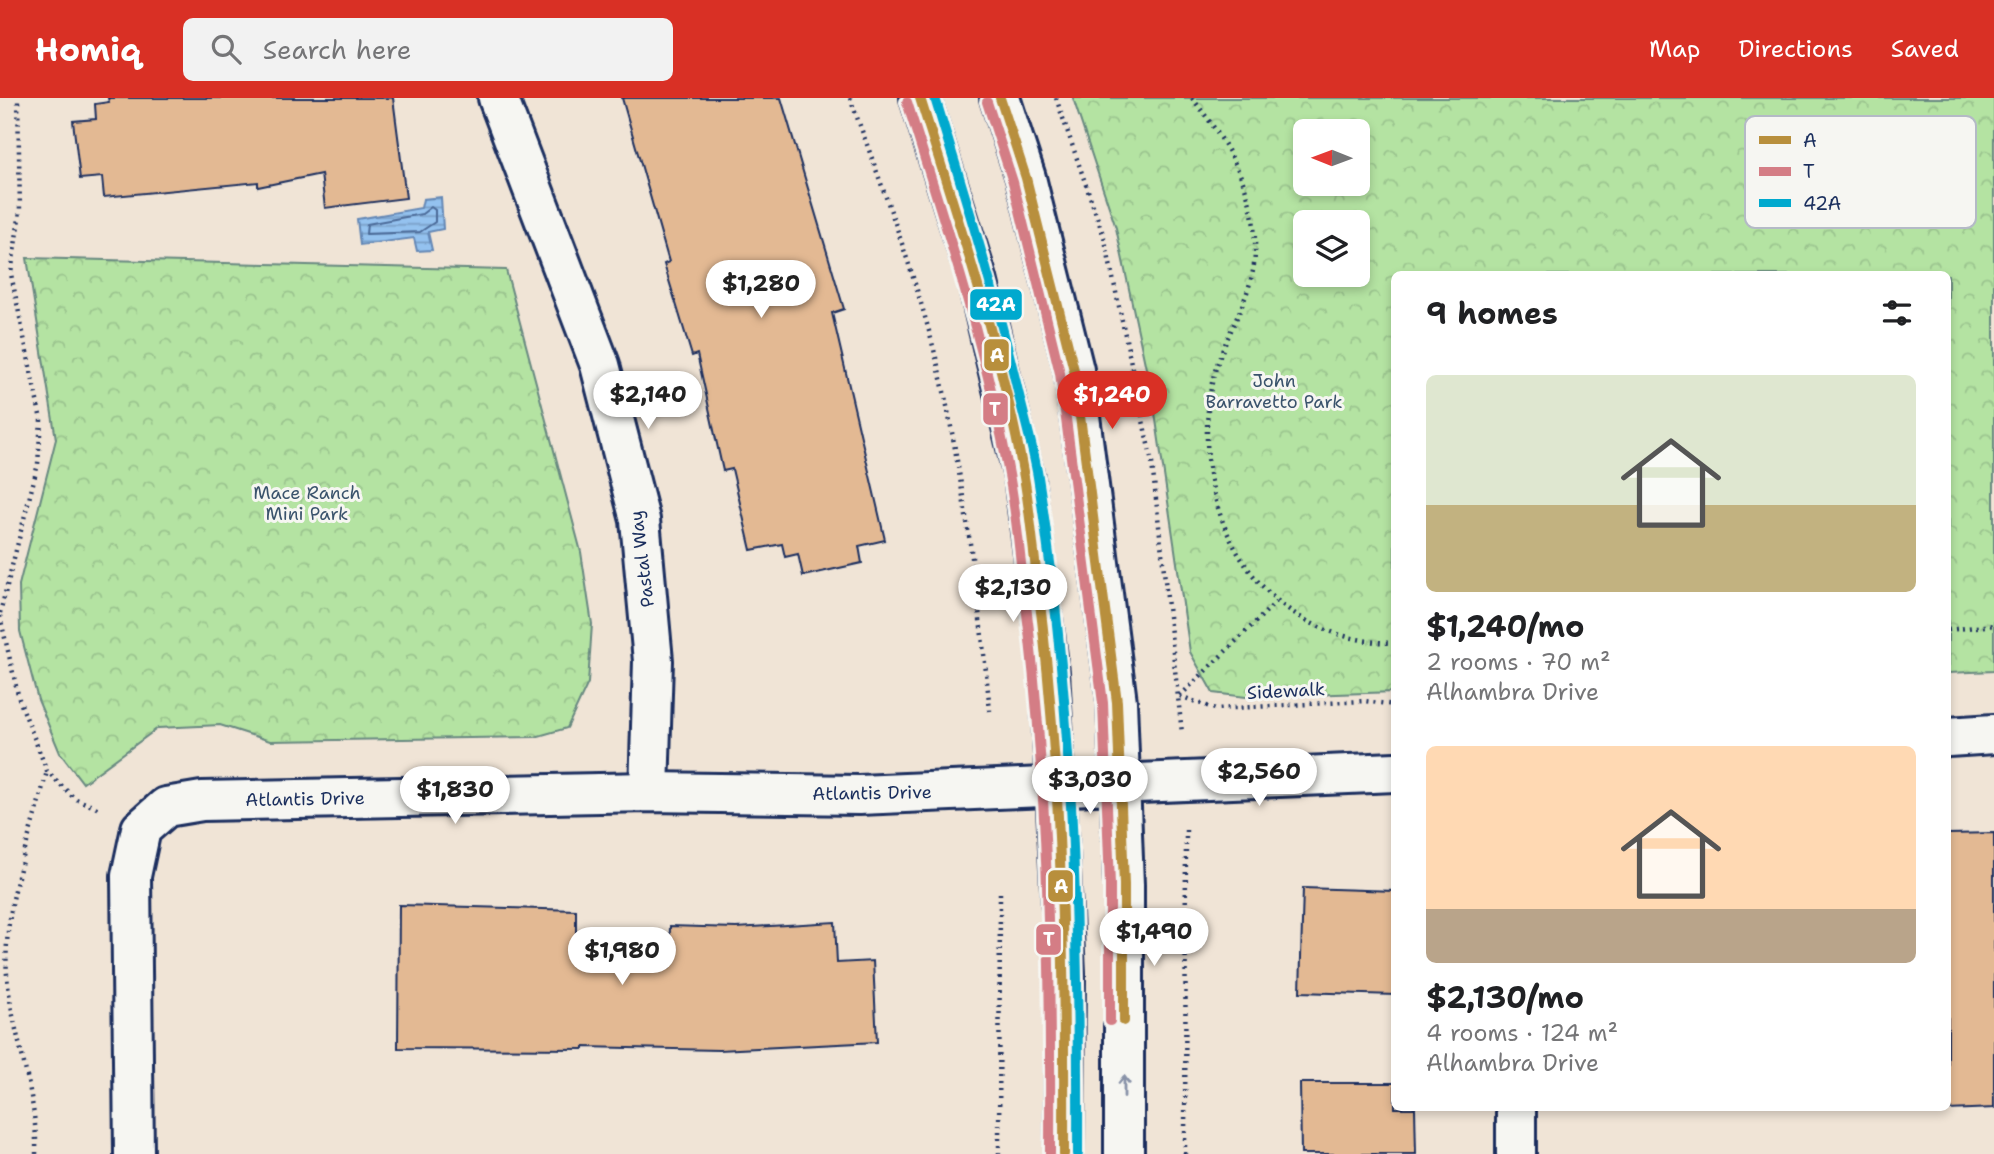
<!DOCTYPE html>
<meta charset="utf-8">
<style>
body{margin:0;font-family:"Shantell Sans",sans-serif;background:#f2f2f2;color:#202124;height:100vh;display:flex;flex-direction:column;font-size:26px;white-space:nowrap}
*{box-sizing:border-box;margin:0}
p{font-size:23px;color:#757577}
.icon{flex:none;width:38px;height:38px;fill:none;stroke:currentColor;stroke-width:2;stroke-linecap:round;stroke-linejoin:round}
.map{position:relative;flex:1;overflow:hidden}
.side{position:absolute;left:1391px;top:173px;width:560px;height:840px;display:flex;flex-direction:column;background:#fff;border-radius:10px;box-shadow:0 4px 10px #0003}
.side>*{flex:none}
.needle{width:46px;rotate:271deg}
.controls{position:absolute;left:1293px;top:21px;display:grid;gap:14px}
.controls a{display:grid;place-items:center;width:77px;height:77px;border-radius:10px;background:#fff;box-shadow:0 4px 10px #0003;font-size:35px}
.price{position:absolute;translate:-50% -60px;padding:0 16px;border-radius:24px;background:#fff;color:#222;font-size:23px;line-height:46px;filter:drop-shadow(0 2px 4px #0008)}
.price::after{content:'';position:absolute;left:50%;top:42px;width:21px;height:16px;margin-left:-10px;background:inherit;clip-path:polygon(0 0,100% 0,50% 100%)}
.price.on{background:#d93025;color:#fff}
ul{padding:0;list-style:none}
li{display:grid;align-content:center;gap:14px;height:371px;padding:0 35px}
li span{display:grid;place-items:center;height:217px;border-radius:10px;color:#555}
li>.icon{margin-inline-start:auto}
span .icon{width:126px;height:126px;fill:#fffc;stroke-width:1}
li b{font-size:30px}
h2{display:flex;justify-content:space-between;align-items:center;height:84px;padding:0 35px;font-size:30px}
header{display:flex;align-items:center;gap:42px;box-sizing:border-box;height:98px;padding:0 35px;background:#d93025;color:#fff}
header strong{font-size:33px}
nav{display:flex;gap:38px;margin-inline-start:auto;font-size:24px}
.search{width:490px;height:63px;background:#f2f2f2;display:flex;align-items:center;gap:18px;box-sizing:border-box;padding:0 24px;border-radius:10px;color:#757577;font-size:26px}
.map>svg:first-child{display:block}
.forest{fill:url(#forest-crowns);stroke:#688980;stroke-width:2;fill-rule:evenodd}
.water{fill:url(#water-rules);stroke:#6487b5;stroke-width:2}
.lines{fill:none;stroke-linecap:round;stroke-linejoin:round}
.shore{stroke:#4b6a98;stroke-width:2}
.building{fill:#e3b993;stroke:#1b2f5e;stroke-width:2}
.street-casing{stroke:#1b2f5e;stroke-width:44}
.secondary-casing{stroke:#1b2f5e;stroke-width:44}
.path{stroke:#1b2f5e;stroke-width:4.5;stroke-dasharray:2 5;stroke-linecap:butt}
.street{stroke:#f6f6f2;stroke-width:38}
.secondary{stroke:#f6f6f2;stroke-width:38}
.bus-1-casing{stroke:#f6f6f2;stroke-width:16}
.bus-2-casing{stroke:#f6f6f2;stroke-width:16}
.bus-3-casing{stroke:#f6f6f2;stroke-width:16}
.bus-1{stroke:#b88f3c;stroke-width:10}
.bus-2{stroke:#d47d85;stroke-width:10}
.bus-3{stroke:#00a9ce;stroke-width:10}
.oneway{stroke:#8892a8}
.labels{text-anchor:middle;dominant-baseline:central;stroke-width:6;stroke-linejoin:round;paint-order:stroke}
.park-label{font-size:18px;fill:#3a536c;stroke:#f6f6f2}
.street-label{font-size:18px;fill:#1b2f5e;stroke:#f6f6f2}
.key{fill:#f6f6f2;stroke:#b4bac6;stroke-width:2}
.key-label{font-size:19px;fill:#1b2f5e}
.line-badge{stroke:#f6f6f2;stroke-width:2.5}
.badge-label{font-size:19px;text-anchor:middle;font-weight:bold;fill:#fff}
</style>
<header>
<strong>Homiq</strong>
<div class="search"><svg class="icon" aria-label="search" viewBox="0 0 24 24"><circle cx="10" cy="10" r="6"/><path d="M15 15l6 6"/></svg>Search here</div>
<nav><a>Map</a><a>Directions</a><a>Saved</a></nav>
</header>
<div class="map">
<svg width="1994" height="1056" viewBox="0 0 1994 1056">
<defs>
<pattern id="forest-crowns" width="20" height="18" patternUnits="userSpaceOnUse" patternTransform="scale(1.75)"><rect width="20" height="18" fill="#b4e3a2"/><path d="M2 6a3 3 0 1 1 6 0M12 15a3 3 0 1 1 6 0" fill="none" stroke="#9ac38e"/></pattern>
<pattern id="water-rules" width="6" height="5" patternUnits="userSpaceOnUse" patternTransform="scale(1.75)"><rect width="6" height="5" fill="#94c2ef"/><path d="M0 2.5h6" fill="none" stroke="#789ec5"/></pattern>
</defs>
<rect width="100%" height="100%" fill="#f0e4d6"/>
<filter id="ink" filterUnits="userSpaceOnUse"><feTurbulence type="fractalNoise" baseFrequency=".0143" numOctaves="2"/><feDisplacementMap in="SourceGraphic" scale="14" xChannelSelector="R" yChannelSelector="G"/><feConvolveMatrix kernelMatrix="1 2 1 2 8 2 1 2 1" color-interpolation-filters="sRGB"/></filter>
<g filter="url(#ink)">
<g class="forest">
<path d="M1073 0H1994V573L1948 575V177H1395V594L1246 599 1213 595 1190 554 1154 308 1116 130ZM1306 33H1358V86H1306ZM1306 124H1358V177H1306Z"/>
<polygon points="27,160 506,172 581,454 592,526 588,585 567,630 535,639 270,643 220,627 158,630 83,685 60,655 38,602 20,533 19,487 56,341"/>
</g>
<polygon class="water" points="441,99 443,131 428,134 432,152 417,153 414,140 360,147 357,121 421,110 423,101"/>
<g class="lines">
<polygon class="shore" points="431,109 435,112 435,124 420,134 366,136 367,126 422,116"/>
</g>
<g class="building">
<polygon points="108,0 393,0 406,100 325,110 321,76 258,89 258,84 104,99 102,79 80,81 73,23 96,21 95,6 109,4"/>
<polygon points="622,0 781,0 844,211 832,215 885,442 859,448 862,465 803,478 798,456 785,459 782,446 751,452 732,371 723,373 697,256 692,258 664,166 669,164"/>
<polygon points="1994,735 1994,1010 1948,1012 1948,736"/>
<polygon points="1303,790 1395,793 1395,897 1300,894"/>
<polygon points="399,807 576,812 576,864 585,864 585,867 669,870 670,828 736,830 835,824 837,865 873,863 877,944 719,952 584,949 584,951 398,950"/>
<polygon points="1300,985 1395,985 1395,1010 1415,1010 1416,1056 1301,1056"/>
</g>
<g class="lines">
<defs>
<g id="street">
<polyline points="498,0 600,267 640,422 653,563 649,694"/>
<polyline points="1948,639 1994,636"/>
<polyline points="134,1056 131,778 141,731 166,709 202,703 649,694 859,697 1395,674"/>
<polyline points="1516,1056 1516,1010"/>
</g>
<g id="secondary">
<polyline points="920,0 977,181 1024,379 1049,574 1056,690 1065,875 1064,1056"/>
<polyline points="1000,0 1026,80 1074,272 1117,604 1124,787 1124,1056"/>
</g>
</defs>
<use href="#street" class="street-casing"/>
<use href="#secondary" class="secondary-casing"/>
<g class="path">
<path d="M850 0C887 102 927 206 948 313 967 412 980 512 990 613"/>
<polyline points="1056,0 1105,142 1152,365 1182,635"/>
<path d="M1192 0C1228 45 1257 94 1255 154 1254 202 1219 243 1211 290 1189 414 1257 543 1395 545"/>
<polyline points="0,515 38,366 41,322 11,176 20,113 18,0"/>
<polyline points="0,518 19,601 47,673 74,700 99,711"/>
<polyline points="1948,532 1994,527"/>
<polyline points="1180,598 1215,611 1364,603 1395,607"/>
<polyline points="1180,598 1276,504"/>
<path d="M36 1056C38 994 12 938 7 877 2 810 31 738 47 673"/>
<polyline points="999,1056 1000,792"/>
<polyline points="1185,1056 1186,731"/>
</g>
<use href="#street" class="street"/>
<use href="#secondary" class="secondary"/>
<defs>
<g id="bus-1">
<path d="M920 0C959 125 1001 250 1024 379 1030 413 1033 447 1037 481 1062 672 1065 864 1064 1056"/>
<polyline points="1000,0 1026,80 1074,272 1117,604 1124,787 1124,923"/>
</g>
<g id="bus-2">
<path d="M907 4C946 128 987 253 1010 382 1016 415 1019 449 1023 483 1048 673 1051 864 1050 1056"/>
<polyline points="987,4 1013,84 1060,275 1103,605 1110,787 1110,923"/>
</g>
<path id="bus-3" d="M935 0C964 95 993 188 1016 285 1023 316 1033 348 1038 379 1073 603 1079 830 1078 1056"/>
</defs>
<use href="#bus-1" class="bus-1-casing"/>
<use href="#bus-2" class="bus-2-casing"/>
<use href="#bus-3" class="bus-3-casing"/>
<use href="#bus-1" class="bus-1"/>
<use href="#bus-2" class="bus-2"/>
<use href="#bus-3" class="bus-3"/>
</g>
<defs><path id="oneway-shaft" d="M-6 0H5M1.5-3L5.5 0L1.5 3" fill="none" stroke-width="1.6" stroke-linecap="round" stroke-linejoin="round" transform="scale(1.75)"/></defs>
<use class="oneway" href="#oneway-shaft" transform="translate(1124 988) rotate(-90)"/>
</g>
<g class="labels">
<g class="park-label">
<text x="1274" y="283">John<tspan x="1274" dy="21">Barravetto Park</tspan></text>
<text x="307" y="395">Mace Ranch<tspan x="307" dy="21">Mini Park</tspan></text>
</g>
<g class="street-label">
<text transform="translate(642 461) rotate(-97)">Pastal Way</text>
<text transform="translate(1286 593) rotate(-3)">Sidewalk</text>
<text transform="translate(872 695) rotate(-1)">Atlantis Drive</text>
<text transform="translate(305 701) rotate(-1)">Atlantis Drive</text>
</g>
</g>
<rect x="1745" y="18" width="231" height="112" rx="10" class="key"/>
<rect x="1759" y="38" width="32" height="8" fill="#b88f3c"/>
<rect x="1759" y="69" width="32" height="9" fill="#d47d85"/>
<rect x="1759" y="101" width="32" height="8" fill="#00a9ce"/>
<g class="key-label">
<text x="1803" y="49">A</text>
<text x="1803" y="80">T</text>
<text x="1803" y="112">42A</text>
</g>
<g class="line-badge">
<rect x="969" y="190" width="54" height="33" rx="7" fill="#00a9ce"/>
<rect x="983" y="240" width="27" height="34" rx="7" fill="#b88f3c"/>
<rect x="982" y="294" width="27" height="34" rx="7" fill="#d47d85"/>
<rect x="1047" y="771" width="27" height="34" rx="7" fill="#b88f3c"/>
<rect x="1035" y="825" width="27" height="33" rx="7" fill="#d47d85"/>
</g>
<g class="badge-label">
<text x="996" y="213">42A</text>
<text x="997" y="264">A</text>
<text x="995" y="318">T</text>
<text x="1061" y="795">A</text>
<text x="1049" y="848">T</text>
</g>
</svg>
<div class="controls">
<a><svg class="needle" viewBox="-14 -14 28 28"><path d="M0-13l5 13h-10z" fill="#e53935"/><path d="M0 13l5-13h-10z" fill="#757577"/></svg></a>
<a><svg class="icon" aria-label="layers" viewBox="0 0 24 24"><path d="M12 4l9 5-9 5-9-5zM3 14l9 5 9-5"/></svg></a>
</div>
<b class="price" style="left:761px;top:222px">$1,280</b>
<b class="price" style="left:648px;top:333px">$2,140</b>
<b class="price on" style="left:1112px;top:333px">$1,240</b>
<b class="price" style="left:1013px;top:526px">$2,130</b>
<b class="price" style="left:1259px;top:710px">$2,560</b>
<b class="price" style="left:1090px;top:718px">$3,030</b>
<b class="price" style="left:455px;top:728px">$1,830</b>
<b class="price" style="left:1154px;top:870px">$1,490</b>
<b class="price" style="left:622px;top:889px">$1,980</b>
<section class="side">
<h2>9 homes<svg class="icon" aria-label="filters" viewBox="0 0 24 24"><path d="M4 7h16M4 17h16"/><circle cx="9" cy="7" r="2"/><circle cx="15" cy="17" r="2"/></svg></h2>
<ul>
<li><span style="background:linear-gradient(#dfe7d0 60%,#c2b280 0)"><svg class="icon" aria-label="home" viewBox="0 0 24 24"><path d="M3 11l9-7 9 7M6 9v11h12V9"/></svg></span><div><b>$1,240/mo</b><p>2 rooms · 70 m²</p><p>Alhambra Drive</p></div></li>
<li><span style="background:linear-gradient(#ffd9b3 75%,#b9a48a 0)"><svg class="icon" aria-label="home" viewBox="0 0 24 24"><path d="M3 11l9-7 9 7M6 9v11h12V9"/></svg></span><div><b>$2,130/mo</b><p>4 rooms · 124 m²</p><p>Alhambra Drive</p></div></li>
</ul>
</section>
</div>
